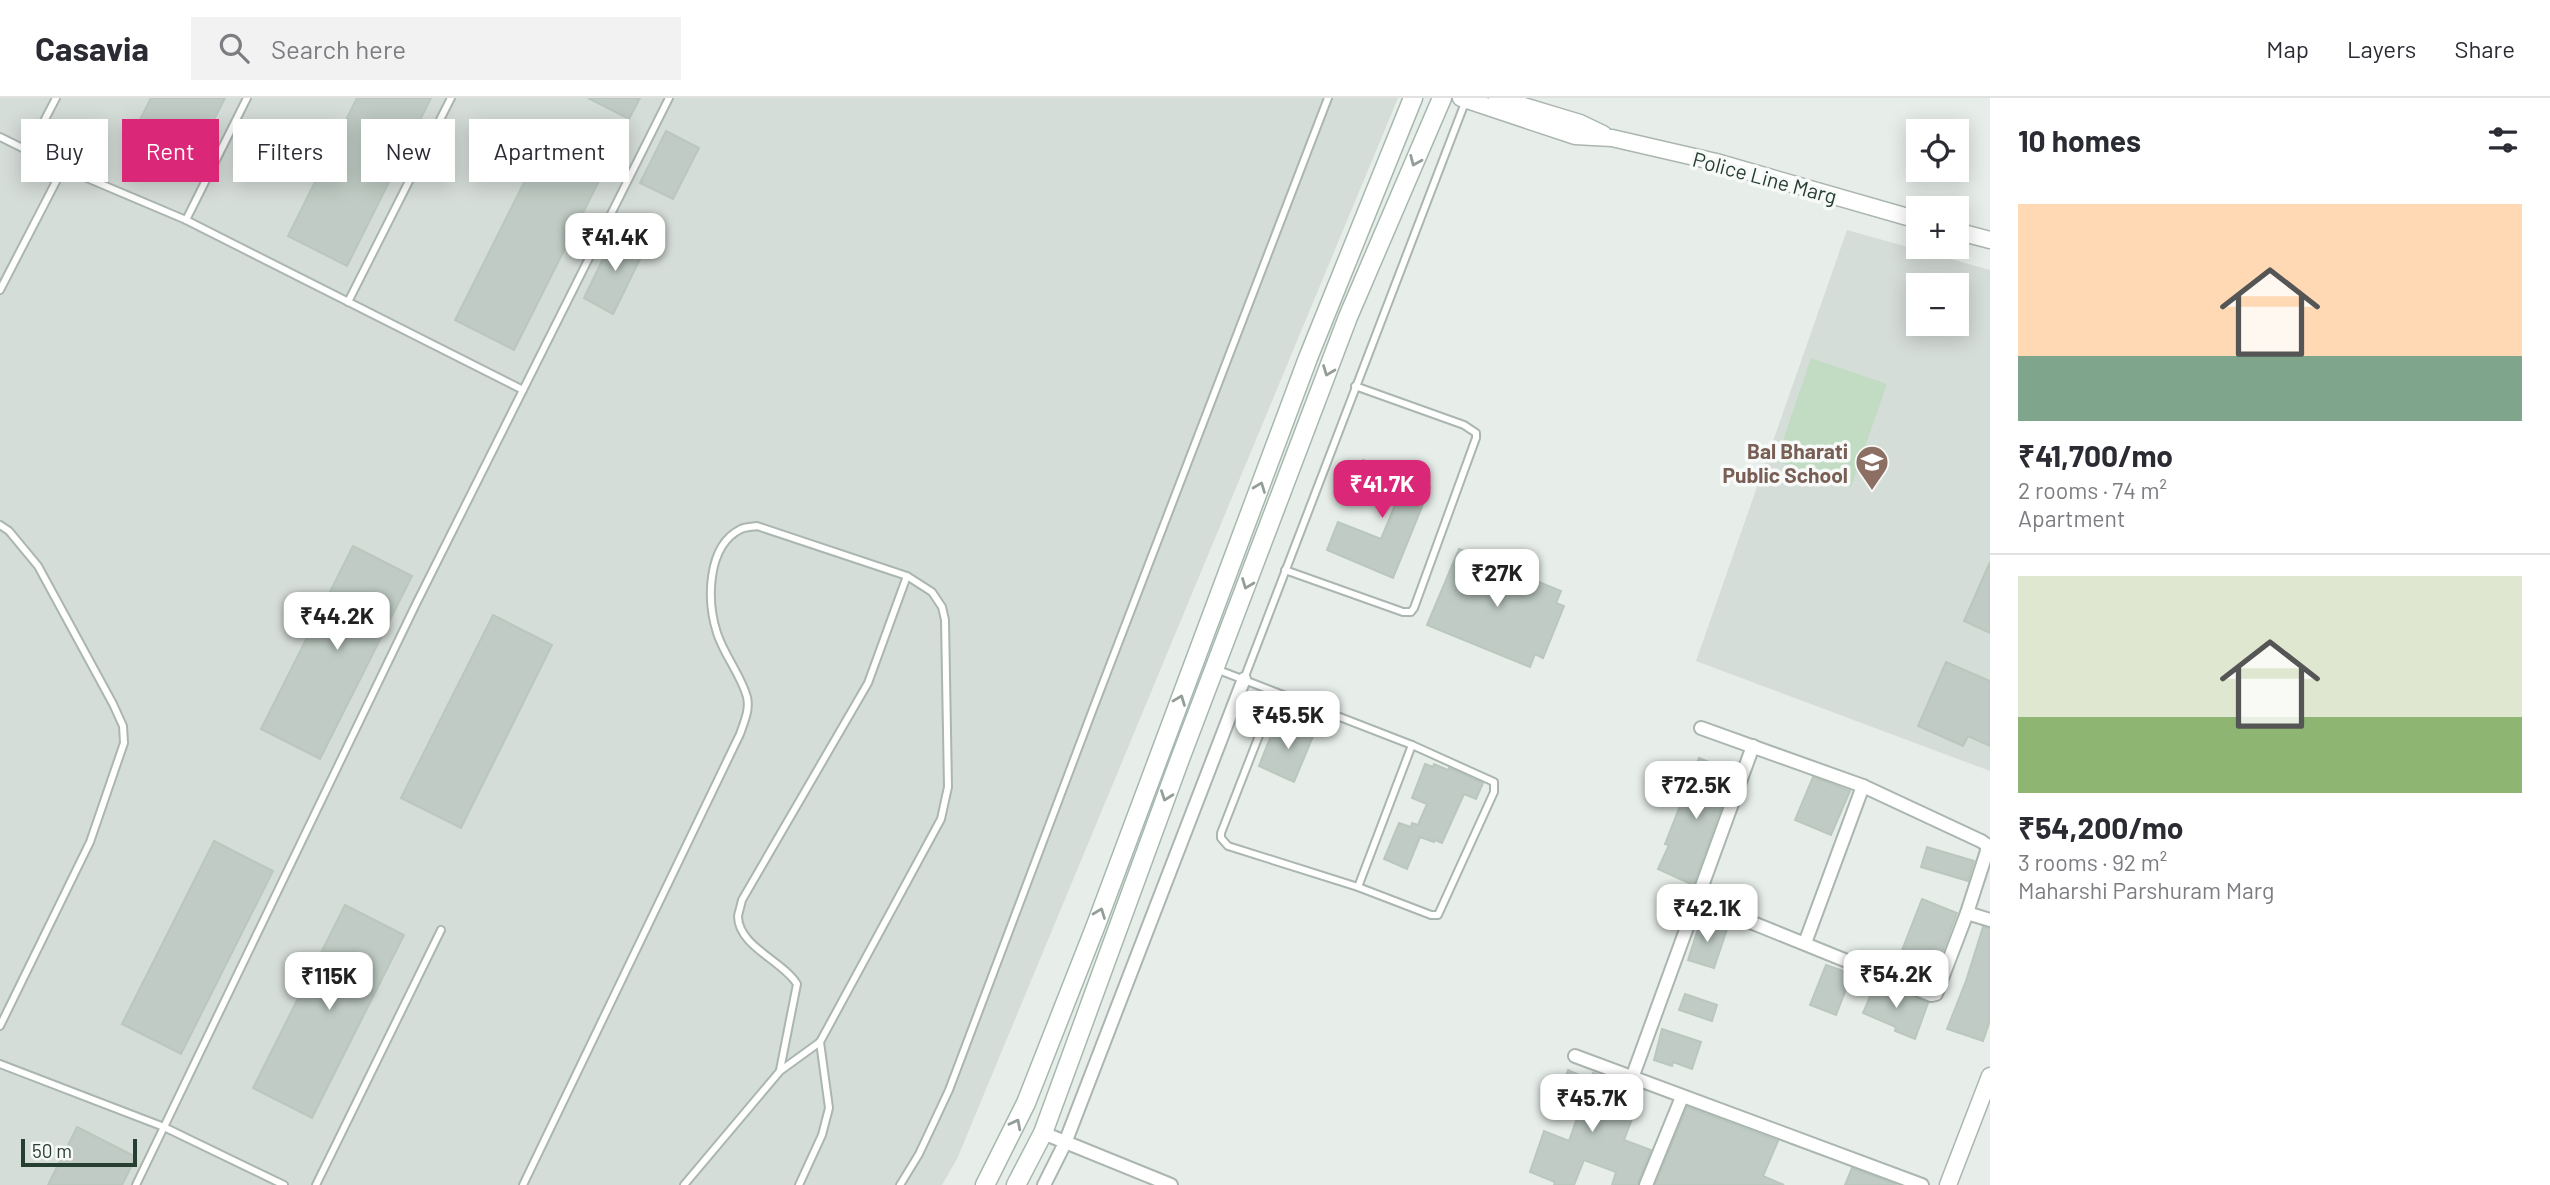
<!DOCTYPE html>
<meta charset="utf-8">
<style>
body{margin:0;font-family:Barlow,sans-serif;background:#f2f2f3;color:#2b2b33;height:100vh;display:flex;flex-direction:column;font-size:26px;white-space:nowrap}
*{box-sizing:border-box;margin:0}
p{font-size:23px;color:#7c7c81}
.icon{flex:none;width:38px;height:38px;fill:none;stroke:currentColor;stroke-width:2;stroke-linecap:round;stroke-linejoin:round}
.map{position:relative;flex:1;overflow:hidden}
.details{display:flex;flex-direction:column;background:#fff;width:560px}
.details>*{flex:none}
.hud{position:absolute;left:21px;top:21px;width:665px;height:63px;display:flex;gap:14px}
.tools{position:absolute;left:1906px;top:21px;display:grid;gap:14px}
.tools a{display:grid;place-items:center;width:63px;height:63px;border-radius:0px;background:#fff;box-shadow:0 4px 18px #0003;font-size:35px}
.scale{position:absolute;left:21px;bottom:18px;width:116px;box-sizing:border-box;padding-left:7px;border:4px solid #273e33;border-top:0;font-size:19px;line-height:24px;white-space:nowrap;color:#273e33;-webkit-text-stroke:5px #f7faf8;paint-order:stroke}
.price{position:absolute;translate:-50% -60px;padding:0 16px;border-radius:14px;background:#fff;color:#222;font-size:23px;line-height:46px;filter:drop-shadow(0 2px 4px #0008)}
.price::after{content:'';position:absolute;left:50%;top:42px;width:21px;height:16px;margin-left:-10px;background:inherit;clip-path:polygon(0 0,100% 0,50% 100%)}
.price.selected{background:#db2777;color:#fff}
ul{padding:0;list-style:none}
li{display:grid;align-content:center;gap:14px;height:371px;padding:0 28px}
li+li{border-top:2px solid #e1e1e2}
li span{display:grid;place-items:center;height:217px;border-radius:0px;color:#555}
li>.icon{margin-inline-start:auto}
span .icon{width:126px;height:126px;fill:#fffc;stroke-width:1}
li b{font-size:30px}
h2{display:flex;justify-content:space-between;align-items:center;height:84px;padding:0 28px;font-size:30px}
.pill{padding:0 24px;border-radius:0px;background:#fff;box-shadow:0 4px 18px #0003;font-size:24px;line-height:63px}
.pill.selected{background:#db2777;color:#fff}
header{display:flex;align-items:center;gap:42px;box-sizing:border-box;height:98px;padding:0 35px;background:#fff;border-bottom:2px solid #e1e1e2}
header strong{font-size:33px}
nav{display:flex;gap:38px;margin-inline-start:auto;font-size:24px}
.search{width:490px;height:63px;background:#f2f2f3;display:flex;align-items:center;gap:18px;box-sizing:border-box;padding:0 24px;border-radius:0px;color:#7c7c81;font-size:26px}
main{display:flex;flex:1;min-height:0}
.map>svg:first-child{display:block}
.built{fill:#d5ddd8;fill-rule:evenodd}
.green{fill:#c2dcc4}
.building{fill:#bfcbc4;stroke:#bac7be;stroke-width:2}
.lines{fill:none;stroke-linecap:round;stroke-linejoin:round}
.service-casing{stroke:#aab6af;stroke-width:10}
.minor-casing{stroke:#aab6af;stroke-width:16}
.tertiary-casing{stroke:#aab6af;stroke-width:19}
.secondary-casing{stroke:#a6b8ae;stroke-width:21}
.service{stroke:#fff;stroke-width:6}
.minor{stroke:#fff;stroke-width:12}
.tertiary{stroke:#fff;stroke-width:16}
.secondary{stroke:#fff;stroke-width:18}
.oneway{stroke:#939e99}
.labels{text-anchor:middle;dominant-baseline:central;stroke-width:7;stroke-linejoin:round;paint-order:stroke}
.street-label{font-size:21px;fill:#273e33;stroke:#f7faf8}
.education-label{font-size:21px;font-weight:bold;fill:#785e54;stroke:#f7faf8;text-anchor:end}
</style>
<header>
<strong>Casavia</strong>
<div class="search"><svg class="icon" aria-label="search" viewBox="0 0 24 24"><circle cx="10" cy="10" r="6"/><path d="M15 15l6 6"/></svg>Search here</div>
<nav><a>Map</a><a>Layers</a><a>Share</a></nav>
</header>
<main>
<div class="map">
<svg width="1990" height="1087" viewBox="0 0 1990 1087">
<rect width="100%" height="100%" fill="#e7eee9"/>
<g class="built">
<polygon points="0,0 1398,0 957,1061 942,1087 0,1087"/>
<path d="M1847 132 1990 172V673L1696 563ZM1918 187H1956V226H1918Z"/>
</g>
<polygon class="green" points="1811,260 1887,286 1851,389 1776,363"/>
<g class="building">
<polygon points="151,0 225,0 183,83 124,53"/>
<polygon points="357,0 431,0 347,168 288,138"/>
<polygon points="588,0 640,0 629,21"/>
<polygon points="666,33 699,50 673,101 640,85"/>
<polygon points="547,39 606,69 514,252 455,222"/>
<polygon points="616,134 646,149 613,216 584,200"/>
<polygon points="1363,362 1430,389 1393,480 1327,452 1338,424 1381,441 1395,407 1352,389"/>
<polygon points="353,448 412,478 320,661 261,631"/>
<polygon points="1459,451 1561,493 1556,505 1564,508 1543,560 1535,556 1530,569 1427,527"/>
<polygon points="1990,464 1990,535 1964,523"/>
<polygon points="493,517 552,547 461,730 401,700"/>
<polygon points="1946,564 1990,583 1990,648 1968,638 1963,648 1918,628"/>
<polygon points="1296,623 1316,631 1294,684 1259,668 1272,635 1281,639 1284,632 1291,635"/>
<polygon points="1699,660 1734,674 1693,787 1658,771 1669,747 1665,746"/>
<polygon points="1425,666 1433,669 1434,666 1448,672 1449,670 1483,685 1476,701 1464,696 1442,745 1435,742 1434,744 1420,739 1407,771 1384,761 1399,725 1411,729 1412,725 1418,727 1427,706 1412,700"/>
<polygon points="1813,679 1850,693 1831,737 1795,722"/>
<polygon points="214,743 273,773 181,956 122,926"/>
<polygon points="1927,749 1974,763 1968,783 1921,769"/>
<polygon points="1922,801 1957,815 1930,887 1894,873"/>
<polygon points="345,807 404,837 312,1020 253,990"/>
<polygon points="1701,822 1727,831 1714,870 1688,862"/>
<polygon points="1983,829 1990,831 1990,922 1983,943 1947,931 1966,883"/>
<polygon points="1826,867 1852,876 1836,917 1810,907"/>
<polygon points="1876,884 1928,905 1915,941 1895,933 1896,929 1863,915"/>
<polygon points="1685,896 1717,907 1712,923 1679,912"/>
<polygon points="1662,931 1701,944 1692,971 1673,964 1672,968 1654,962"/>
<polygon points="1568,972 1590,982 1593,975 1612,981 1609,991 1639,1003 1624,1042 1651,1052 1637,1087 1612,1087 1616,1074 1584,1062 1574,1087 1554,1087 1555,1084 1530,1074 1544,1033 1569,1043 1577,1020 1554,1012"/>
<polygon points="1687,1009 1778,1043 1763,1078 1784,1087 1655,1087"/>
<polygon points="77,1029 136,1059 122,1087 48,1087"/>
<polygon points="1852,1070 1897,1087 1845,1087"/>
</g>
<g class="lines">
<defs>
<g id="service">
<polyline points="0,39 63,70 186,122 523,292"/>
<polyline points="29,52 56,0"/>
<polyline points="186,122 247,0"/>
<polyline points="0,192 63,70"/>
<polyline points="348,204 451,0"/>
<polyline points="0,427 9,433 38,468 113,606 123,628 124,645 90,744 0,928"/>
<polyline points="1285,472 1403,514 1411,514 1414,510 1476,340 1476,335 1464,327 1355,288"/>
<polyline points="1216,571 1412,647 1494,684 1494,694 1438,817 1431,817 1358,789 1228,748 1221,740 1221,735 1276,594"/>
<polyline points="1244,581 1466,2"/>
<polyline points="1358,789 1412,647"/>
<polyline points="0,966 164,1029 284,1087"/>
<path d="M780 972 797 886C783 863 738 848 738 818 739 813 741 807 742 802L868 585 907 478"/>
<polyline points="136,1087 416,506 669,0"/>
<polyline points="316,1087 441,832"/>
<path d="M523 1087 740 636C744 624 750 612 747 599 741 577 724 557 717 535 707 504 706 448 741 431 745 429 752 429 757 428L907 478 932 494 942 509 945 522 948 689 941 721 820 944 780 973 684 1087"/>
<polyline points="799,1087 822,1037 829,1010 820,944"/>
<polyline points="900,1087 919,1056 949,992 1093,611 1328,0"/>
</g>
<g id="minor">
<polyline points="1696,802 1931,897 1936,896 1967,815 1987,753 1987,747 1981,743 1863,688 1701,630"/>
<polyline points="1967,815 1990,822"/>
<polyline points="1805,845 1863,688"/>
<polyline points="1575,958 1922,1087"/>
<polyline points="1632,980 1753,648"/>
<polyline points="1043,1035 1171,1087"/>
<polyline points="1044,1087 1065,1045 1244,581"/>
<polyline points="1646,1087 1682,999"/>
</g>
<g id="tertiary">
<polyline points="1461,0 1575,38 1612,40 1716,64 1918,122"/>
<polyline points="1497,0 1580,25 1603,36"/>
<polyline points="1956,133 1990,142"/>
<polyline points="1948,1087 1990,978"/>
</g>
<g id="secondary">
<polyline points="985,1087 1026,1005 1096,827 1308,260 1413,0"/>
<polyline points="1016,1087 1043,1035 1180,661 1348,219 1442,0"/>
</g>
</defs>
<use href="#service" class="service-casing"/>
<use href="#minor" class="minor-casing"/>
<use href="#tertiary" class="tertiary-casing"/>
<use href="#secondary" class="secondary-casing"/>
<use href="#service" class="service"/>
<use href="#minor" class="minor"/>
<use href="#tertiary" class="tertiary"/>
<use href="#secondary" class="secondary"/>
</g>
<defs><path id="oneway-chevron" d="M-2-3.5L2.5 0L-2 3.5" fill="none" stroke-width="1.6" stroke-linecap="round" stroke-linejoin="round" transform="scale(1.75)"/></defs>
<g class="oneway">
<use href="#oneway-chevron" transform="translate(1415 63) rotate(113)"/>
<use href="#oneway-chevron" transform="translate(1328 273) rotate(111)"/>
<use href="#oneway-chevron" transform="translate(1260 389) rotate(-69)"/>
<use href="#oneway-chevron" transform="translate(1247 486) rotate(111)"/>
<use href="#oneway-chevron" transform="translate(1180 602) rotate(-69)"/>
<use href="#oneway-chevron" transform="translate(1166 698) rotate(110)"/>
<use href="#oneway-chevron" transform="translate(1100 815) rotate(-69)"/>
<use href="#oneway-chevron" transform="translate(1016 1026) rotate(-63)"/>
</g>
<defs>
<symbol id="school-pin" viewBox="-11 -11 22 30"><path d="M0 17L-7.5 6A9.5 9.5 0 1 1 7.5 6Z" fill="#8d6e63" stroke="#f7faf8"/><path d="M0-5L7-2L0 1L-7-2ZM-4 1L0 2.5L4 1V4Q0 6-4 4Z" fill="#fff"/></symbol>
</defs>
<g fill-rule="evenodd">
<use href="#school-pin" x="1853" y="345" width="38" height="52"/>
</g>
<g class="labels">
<g class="street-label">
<text transform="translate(1765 79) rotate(15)">Police Line Marg</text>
</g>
<g class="education-label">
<text x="1848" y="352">Bal Bharati<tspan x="1848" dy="24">Public School</tspan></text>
</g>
</g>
</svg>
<div class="tools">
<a><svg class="icon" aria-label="locate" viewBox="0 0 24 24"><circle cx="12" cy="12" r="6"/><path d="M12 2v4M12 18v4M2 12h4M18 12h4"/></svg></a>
<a>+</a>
<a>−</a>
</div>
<div class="scale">50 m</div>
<b class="price" style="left:615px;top:175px">₹41.4K</b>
<b class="price selected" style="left:1382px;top:422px">₹41.7K</b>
<b class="price" style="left:1497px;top:511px">₹27K</b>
<b class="price" style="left:337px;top:554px">₹44.2K</b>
<b class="price" style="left:1288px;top:653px">₹45.5K</b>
<b class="price" style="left:1696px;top:723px">₹72.5K</b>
<b class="price" style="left:1707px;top:846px">₹42.1K</b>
<b class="price" style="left:1896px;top:912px">₹54.2K</b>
<b class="price" style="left:329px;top:914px">₹115K</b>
<b class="price" style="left:1592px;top:1036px">₹45.7K</b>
<div class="hud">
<a class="pill">Buy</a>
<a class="pill selected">Rent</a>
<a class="pill">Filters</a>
<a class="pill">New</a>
<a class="pill">Apartment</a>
</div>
</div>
<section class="details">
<h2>10 homes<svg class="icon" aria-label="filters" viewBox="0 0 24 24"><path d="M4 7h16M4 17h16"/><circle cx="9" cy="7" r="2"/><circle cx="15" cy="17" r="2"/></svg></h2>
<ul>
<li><span style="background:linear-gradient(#ffd9b3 70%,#7fa58c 0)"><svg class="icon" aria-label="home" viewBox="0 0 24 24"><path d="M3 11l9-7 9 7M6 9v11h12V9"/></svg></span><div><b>₹41,700/mo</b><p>2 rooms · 74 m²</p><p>Apartment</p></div></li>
<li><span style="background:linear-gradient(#dfe7d0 65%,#8fb573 0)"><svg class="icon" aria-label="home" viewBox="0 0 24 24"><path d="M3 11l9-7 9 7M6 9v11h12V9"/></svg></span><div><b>₹54,200/mo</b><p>3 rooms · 92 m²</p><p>Maharshi Parshuram Marg</p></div></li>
</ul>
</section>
</main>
